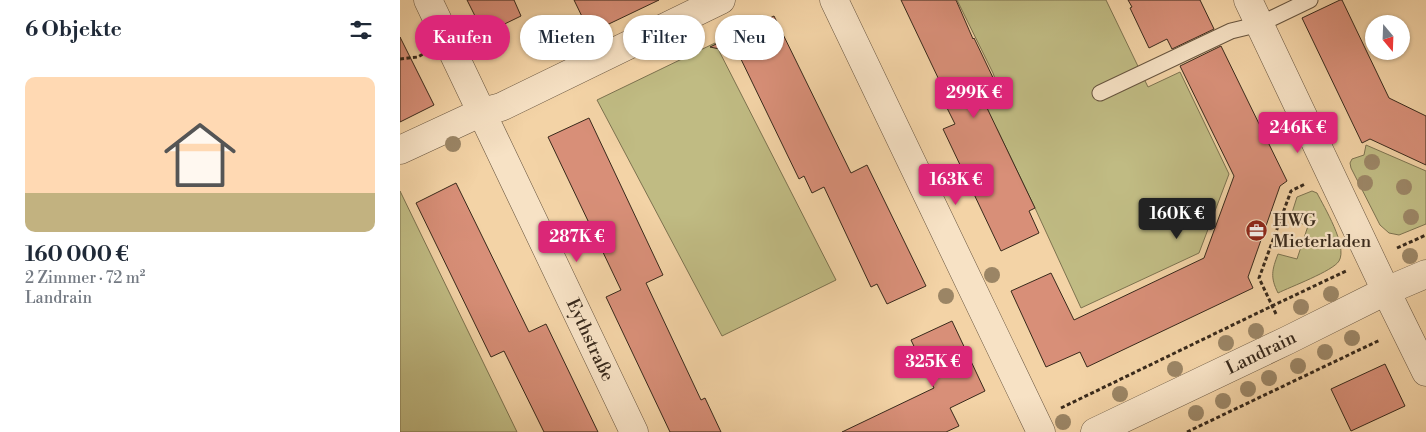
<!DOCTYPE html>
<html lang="de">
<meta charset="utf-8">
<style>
body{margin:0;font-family:"Libre Bodoni",serif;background:#f6f6f7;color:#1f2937;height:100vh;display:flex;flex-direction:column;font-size:19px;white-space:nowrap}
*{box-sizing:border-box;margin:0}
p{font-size:16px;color:#747a83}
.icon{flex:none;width:28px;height:28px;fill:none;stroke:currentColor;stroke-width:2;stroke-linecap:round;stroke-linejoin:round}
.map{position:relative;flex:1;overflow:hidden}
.side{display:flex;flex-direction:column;background:#fff;width:400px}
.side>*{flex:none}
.top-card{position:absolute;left:15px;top:15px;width:475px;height:45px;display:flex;gap:10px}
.needle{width:32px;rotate:161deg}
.controls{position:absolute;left:965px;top:15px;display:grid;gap:10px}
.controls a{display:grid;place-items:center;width:45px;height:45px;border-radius:50%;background:#fff;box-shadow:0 1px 4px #0004;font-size:25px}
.price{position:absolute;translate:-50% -42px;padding:0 11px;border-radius:5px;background:#db2777;color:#fff;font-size:16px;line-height:32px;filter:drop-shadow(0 1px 2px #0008)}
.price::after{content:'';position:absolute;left:50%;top:30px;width:15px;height:11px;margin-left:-8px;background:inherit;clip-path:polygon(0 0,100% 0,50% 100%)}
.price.current{background:#222;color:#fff}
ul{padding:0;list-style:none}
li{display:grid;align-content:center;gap:10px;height:265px;padding:0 25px}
li span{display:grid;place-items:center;height:155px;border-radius:10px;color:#555}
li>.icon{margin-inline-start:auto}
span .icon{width:90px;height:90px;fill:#fffc;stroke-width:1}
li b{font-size:21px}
h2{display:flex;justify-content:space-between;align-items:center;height:60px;padding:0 25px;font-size:21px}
.chip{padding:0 18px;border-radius:22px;background:#fff;box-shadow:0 1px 4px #0004;font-size:18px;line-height:45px}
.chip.current{background:#db2777;color:#fff}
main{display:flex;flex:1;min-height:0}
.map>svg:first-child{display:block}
.green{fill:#c0bb83;stroke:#7c724f}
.building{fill:#d88f78;stroke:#38291b}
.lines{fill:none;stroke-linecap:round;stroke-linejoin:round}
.service-casing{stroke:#67543e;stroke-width:17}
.minor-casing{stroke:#67543e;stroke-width:29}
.tertiary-casing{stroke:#67543e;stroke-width:29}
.path{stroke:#38291b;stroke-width:3;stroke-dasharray:4 2.5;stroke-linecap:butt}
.service{stroke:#f7e2c5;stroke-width:15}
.minor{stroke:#f7e2c5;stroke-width:28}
.tertiary{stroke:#f7e2c5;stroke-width:28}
.tree{fill:#9b8565}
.labels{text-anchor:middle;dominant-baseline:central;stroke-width:4.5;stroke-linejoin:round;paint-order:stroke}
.poi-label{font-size:18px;fill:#38291b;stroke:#f7e2c5;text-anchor:start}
.street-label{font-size:18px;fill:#38291b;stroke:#f7e2c5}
</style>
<main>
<section class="side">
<h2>6 Objekte<svg class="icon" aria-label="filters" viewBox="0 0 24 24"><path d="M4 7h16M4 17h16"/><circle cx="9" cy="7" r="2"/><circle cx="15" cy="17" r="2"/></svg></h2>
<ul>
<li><span style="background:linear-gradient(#ffd9b3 75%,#c2b280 0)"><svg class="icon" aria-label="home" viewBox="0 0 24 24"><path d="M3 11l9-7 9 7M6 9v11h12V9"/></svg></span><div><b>160 000 €</b><p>2 Zimmer · 72 m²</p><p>Landrain</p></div></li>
</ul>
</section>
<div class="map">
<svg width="1026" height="432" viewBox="0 0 1026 432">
<rect width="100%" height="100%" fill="#f3d3a6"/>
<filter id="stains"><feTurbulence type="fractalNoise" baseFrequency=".004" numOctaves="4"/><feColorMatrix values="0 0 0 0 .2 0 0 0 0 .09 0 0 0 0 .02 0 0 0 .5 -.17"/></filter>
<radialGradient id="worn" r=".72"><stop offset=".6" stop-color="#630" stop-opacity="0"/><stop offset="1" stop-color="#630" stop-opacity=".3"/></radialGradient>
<g class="green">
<polygon points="557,0 706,0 748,87 780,72 829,174 799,253 681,308 635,208 597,129 581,111 598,103 597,84 593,73"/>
<polygon points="315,43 436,280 322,336 197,100"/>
<polygon points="966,145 1026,171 1026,224 999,235 989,233 980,225 951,168 950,163 952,159 964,155"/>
<polygon points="0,191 117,432 0,432"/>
<path d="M912 191 917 193C924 207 948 246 939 261 933 271 890 287 878 293 870 277 872 270 878 254L897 259 908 226 890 219 897 197Z"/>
</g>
<g class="building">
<polygon points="67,0 114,0 121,16 84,34"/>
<polygon points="174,0 259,0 190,33"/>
<polygon points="501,0 556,0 573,39 574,38 596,84 590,86 598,103 587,108 635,208 629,211 639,233 601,251 543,129 555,124 547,108 551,105"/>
<polygon points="728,0 800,0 814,29 772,49 767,39 749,48 730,8 732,7"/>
<polygon points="940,0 942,0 989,98 1026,116 1026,165 970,139 962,143 902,18"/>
<polygon points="374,16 451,173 467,165 526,286 487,304 477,284 471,287 424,187 412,193 404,176 399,179 338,53 310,47"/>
<polygon points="0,37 34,105 0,122"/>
<polygon points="821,46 887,181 880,186 848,277 853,288 687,367 680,352 646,367 611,291 651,273 674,320 804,258 834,176 780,66"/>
<polygon points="189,118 263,275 246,283 301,400 305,398 321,432 270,432 206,297 221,290 148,137"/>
<polygon points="56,183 129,332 146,324 198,432 144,432 104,351 91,357 16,203"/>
<polygon points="552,321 585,391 550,408 559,426 546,432 442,432 534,388 511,340"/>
<polygon points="985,364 1005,406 951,431 931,389"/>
</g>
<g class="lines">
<defs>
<polyline id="service" points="700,93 831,31 860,24 910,0"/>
<g id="minor">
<polyline points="28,0 234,432"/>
<polyline points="434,0 641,432"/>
<polyline points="848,0 986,291 1026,372"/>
<polyline points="0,150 82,112 101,107 321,0"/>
</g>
<polyline id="tertiary" points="695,432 888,340 986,291 1026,274"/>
</defs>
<use href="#service" class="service-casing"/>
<use href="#minor" class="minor-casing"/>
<use href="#tertiary" class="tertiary-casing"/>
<g class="path">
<polyline points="0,59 18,57 23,54"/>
<polyline points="997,248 1026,235"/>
<polyline points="876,314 859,278 891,191 905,184"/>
<polyline points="661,408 872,306 946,271"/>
<polyline points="787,432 980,340"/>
</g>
<use href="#service" class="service"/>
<use href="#minor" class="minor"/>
<use href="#tertiary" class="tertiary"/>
</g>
<g class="tree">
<circle cx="53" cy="144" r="8"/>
<circle cx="972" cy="162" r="8"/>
<circle cx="965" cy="183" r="8"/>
<circle cx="1004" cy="187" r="8"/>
<circle cx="1011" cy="217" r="8"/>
<circle cx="1010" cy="256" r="8"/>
<circle cx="592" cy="275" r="8"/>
<circle cx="931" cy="294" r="8"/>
<circle cx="546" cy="296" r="8"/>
<circle cx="901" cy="307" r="8"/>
<circle cx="856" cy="331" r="8"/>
<circle cx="952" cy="338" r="8"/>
<circle cx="826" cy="343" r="8"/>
<circle cx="925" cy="352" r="8"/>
<circle cx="898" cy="366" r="8"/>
<circle cx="775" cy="369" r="8"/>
<circle cx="869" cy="378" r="8"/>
<circle cx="848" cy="389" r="8"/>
<circle cx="720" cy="394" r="8"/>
<circle cx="823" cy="401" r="8"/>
<circle cx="796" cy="413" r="8"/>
<circle cx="663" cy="422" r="8"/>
</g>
<defs>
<symbol id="office-disc" viewBox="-11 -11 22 22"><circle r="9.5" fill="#8f2418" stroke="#f7e2c5"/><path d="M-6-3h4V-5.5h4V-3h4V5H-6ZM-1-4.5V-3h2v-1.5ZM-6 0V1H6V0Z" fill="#fff"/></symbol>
</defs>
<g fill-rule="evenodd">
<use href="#office-disc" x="844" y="218" width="25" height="25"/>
</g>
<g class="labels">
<g class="poi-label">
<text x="873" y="220">HWG<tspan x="873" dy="21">Mieterladen</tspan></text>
</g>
<g class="street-label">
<text transform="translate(190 340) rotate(65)">Eythstraße</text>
<text transform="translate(861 353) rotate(-26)">Landrain</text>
</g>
</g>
<rect width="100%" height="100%" filter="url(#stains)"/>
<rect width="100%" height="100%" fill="url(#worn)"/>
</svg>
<div class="controls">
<a><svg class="needle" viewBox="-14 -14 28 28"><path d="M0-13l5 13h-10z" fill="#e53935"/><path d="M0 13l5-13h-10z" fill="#747a83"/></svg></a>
</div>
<b class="price" style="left:574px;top:119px">299K €</b>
<b class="price" style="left:898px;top:154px">246K €</b>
<b class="price" style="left:556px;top:206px">163K €</b>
<b class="price current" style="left:777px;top:240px">160K €</b>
<b class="price" style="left:177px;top:263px">287K €</b>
<b class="price" style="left:533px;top:388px">325K €</b>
<div class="top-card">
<a class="chip current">Kaufen</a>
<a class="chip">Mieten</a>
<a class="chip">Filter</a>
<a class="chip">Neu</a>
</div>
</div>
</main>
